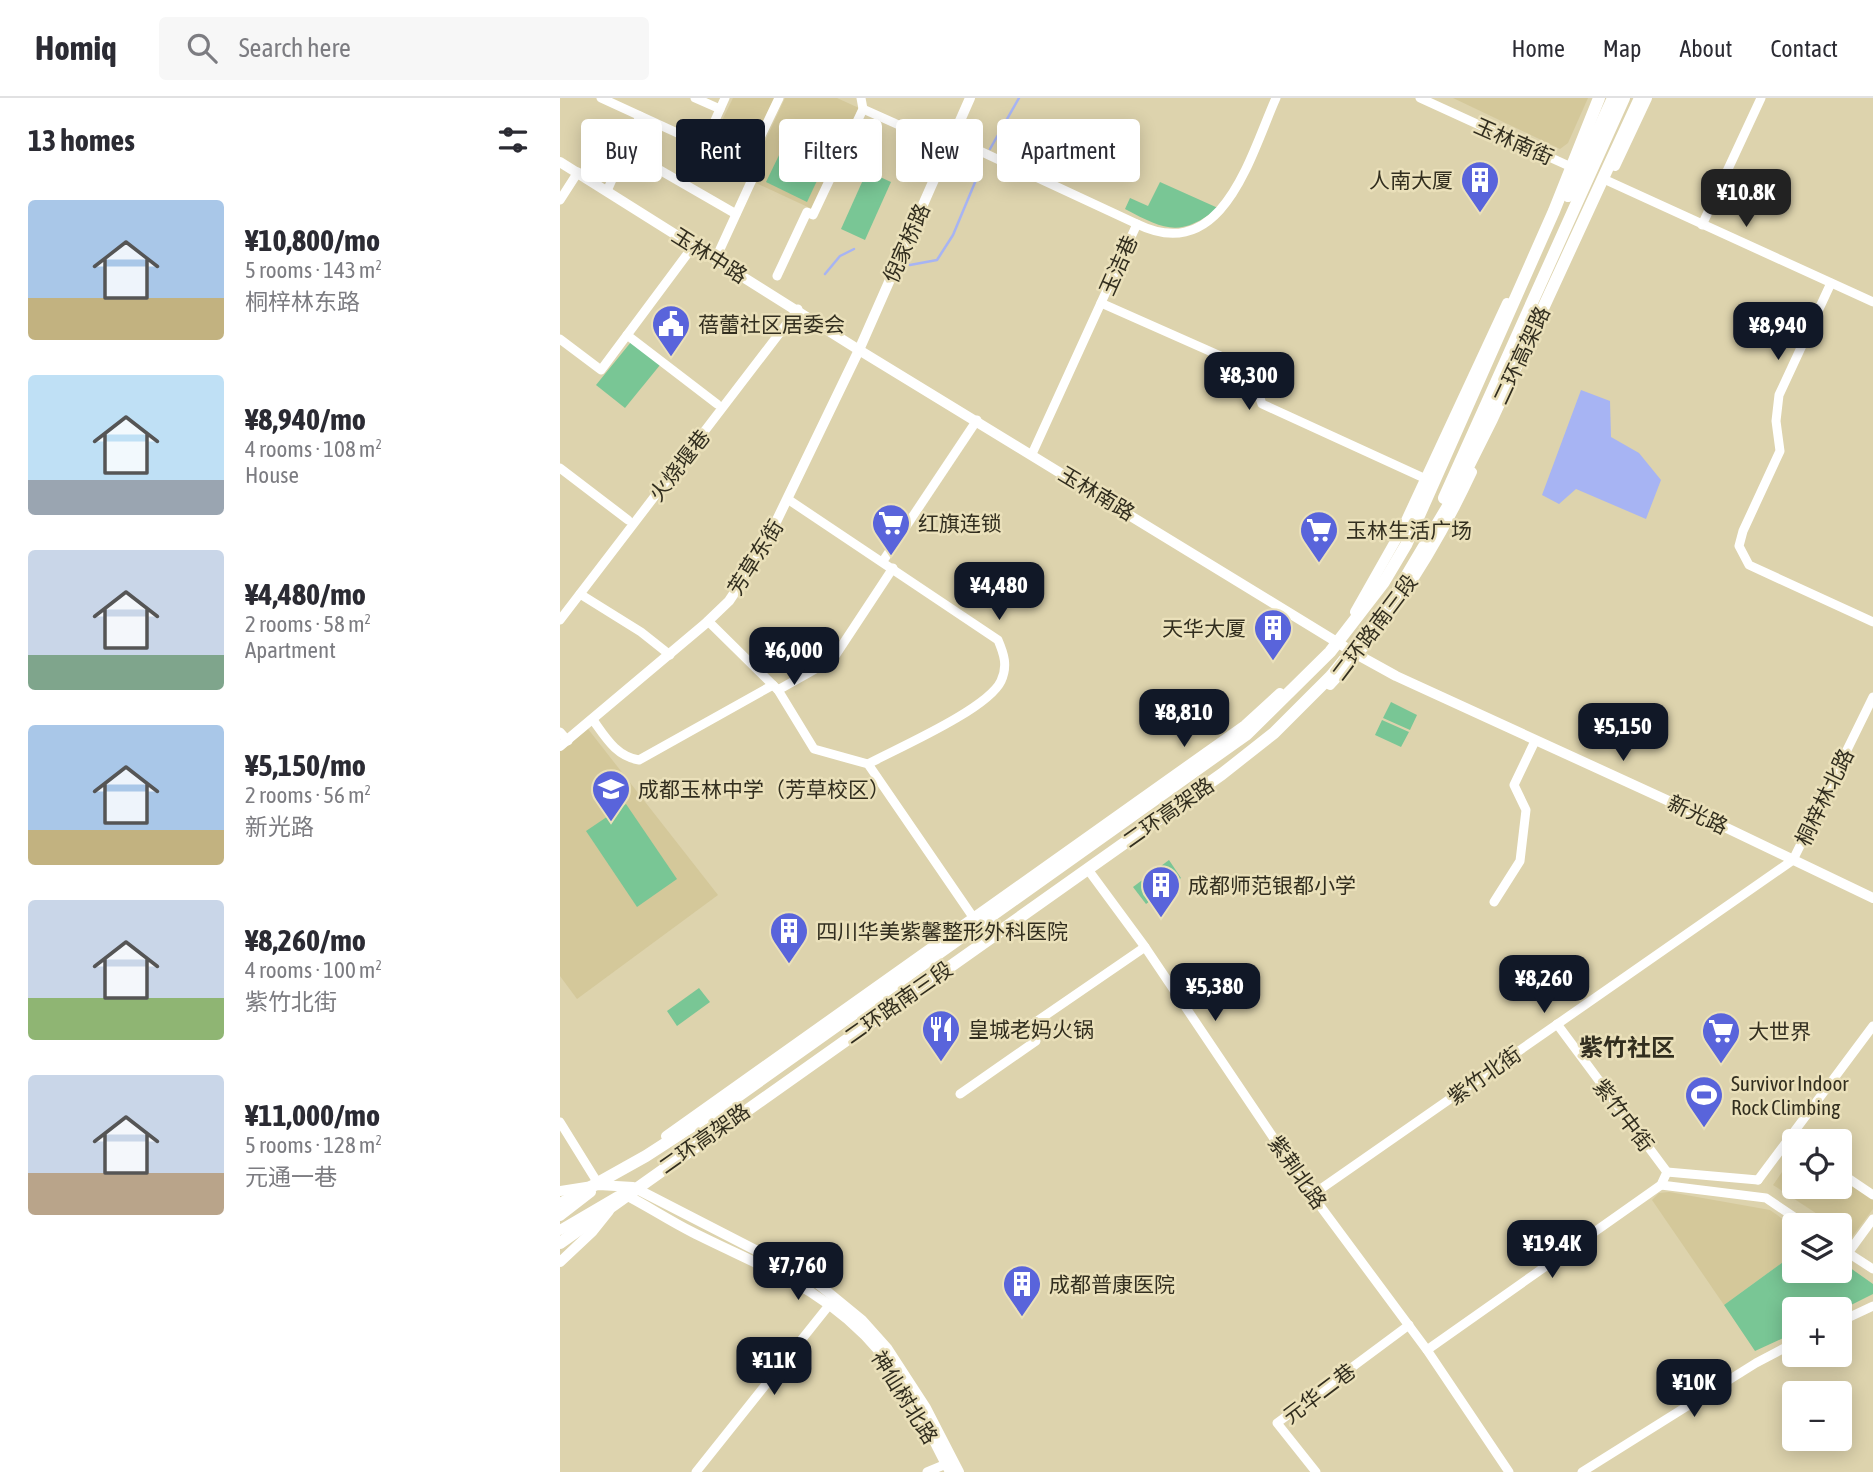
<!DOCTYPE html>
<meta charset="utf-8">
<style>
body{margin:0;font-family:"Asap Condensed","Noto Sans SC",sans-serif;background:#f7f7f7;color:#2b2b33;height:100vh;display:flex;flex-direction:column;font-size:26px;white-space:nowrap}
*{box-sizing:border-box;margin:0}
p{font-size:23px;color:#7c7c81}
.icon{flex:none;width:38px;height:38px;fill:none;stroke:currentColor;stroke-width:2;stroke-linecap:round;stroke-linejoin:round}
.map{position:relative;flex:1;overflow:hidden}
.drawer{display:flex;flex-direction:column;background:#fff;width:560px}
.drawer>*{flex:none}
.top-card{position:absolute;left:21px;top:21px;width:665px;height:63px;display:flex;gap:14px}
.buttons{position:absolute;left:1222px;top:1031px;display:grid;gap:14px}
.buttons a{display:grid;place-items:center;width:70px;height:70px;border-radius:7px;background:#fff;box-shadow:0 4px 18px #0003;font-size:35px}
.price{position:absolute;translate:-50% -60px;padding:0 16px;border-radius:14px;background:#111827;color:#fff;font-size:23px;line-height:46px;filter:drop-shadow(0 2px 4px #0008)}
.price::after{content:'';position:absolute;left:50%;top:42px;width:21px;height:16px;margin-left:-10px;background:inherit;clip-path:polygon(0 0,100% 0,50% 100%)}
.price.current{background:#222;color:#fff}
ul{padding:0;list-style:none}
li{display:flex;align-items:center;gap:21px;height:175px;padding:0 28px}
li span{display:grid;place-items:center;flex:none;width:196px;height:140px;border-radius:7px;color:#555}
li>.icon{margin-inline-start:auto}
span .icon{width:84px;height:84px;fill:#fffc;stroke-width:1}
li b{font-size:30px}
h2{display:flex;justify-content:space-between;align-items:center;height:84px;padding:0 28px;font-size:30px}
.chip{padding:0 24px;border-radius:7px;background:#fff;box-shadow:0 4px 18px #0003;font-size:24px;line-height:63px}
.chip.current{background:#111827;color:#fff}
header{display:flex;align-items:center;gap:42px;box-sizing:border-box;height:98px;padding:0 35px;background:#fff;border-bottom:2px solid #e1e1e2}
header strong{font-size:33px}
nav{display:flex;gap:38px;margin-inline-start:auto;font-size:24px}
.search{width:490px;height:63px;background:#f7f7f7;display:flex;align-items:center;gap:18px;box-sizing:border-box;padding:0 24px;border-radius:7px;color:#7c7c81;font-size:26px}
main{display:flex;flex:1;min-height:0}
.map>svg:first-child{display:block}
.built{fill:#d4c89a}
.green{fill:#79c695}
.water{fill:#a7b4f3}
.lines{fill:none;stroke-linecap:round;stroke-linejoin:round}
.stream{stroke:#a7b4f3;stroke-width:2.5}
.minor{stroke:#fff;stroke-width:9}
.major{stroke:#fff;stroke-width:10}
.highway{stroke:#fff;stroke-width:12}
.labels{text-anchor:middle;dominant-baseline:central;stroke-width:5;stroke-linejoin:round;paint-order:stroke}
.street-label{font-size:21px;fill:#322e1f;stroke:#eae0ba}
.poi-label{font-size:21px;fill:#322e1f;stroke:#eae0ba;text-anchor:start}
.quarter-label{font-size:24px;font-weight:bold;fill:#322e1f;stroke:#eae0ba}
</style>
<header>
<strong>Homiq</strong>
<div class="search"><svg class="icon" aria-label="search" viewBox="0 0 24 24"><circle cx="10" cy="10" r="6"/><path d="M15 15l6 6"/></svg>Search here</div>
<nav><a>Home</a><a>Map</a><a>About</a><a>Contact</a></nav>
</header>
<main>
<section class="drawer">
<h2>13 homes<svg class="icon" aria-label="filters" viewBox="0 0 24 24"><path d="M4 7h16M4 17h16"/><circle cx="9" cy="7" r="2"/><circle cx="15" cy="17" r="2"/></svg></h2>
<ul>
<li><span style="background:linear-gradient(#a9c7e8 70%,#c2b280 0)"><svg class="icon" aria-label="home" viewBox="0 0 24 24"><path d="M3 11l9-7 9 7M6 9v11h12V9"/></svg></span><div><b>¥10,800/mo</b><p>5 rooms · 143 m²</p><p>桐梓林东路</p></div></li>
<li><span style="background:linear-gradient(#bfe0f5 75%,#9aa5b1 0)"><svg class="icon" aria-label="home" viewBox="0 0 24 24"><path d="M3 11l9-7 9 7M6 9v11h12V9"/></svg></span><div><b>¥8,940/mo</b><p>4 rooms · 108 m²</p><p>House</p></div></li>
<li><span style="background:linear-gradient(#c9d6e8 75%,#7fa58c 0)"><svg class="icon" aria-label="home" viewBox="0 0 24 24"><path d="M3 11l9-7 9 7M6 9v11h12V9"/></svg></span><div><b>¥4,480/mo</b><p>2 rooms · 58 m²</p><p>Apartment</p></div></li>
<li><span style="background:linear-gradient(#a9c7e8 75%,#c2b280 0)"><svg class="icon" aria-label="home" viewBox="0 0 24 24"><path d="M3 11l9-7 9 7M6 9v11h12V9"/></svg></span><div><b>¥5,150/mo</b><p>2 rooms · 56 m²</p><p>新光路</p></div></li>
<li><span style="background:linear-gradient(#c9d6e8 70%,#8fb573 0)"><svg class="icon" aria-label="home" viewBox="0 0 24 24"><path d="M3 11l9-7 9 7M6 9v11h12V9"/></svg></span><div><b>¥8,260/mo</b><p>4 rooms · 100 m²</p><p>紫竹北街</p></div></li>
<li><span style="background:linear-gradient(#c9d6e8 70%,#b9a48a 0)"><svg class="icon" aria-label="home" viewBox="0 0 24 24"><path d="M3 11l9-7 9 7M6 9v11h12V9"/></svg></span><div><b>¥11,000/mo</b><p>5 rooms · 128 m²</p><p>元通一巷</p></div></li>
</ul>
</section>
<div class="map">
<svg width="1313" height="1374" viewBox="0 0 1313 1374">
<rect width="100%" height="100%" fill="#ddd3ad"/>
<g class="built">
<polygon points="173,0 214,0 186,60 152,43"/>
<polygon points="225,0 277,0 299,10 252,111 196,85 201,72 194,67"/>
<polygon points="893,0 1028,0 1008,45 1000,51"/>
<polygon points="28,631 158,797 17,901 0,878 0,653"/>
<polygon points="1234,1057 1234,1088 1279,1088 1279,1069 1313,1092 1313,1111 1292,1139 1279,1131 1279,1127 1274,1127 1213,1087"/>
<polygon points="1109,1094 1210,1112 1234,1129 1234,1156 1164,1207 1092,1102 1099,1095"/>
</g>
<g class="green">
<polygon points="222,51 263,70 247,104 206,84"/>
<polygon points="307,73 331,84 305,142 281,131"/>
<path d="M600 84 658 110C620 140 605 132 565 111L570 100 588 108Z"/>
<polygon points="71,244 100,267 65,310 36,287"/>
<polygon points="831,604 857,617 850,632 823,620"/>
<polygon points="822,622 849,634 841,649 815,637"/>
<polygon points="66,706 117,781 77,809 26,733"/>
<polygon points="609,762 621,780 586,806 573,789"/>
<polygon points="139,890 150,904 117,928 107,913"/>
<polygon points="1234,1156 1234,1172 1279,1172 1279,1162 1313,1186 1313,1196 1279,1213 1234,1211 1234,1235 1195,1253 1164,1207"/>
</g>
<polygon class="water" points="1021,292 1050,303 1051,339 1079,355 1101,382 1086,421 1016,391 999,406 982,397"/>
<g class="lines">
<g class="stream">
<polyline points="430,51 459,0"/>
<polyline points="350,167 377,162 393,137 421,70"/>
<polyline points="265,176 280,158 294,151"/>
</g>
<g class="minor">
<polyline points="41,0 187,67"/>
<polyline points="135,0 160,11"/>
<polyline points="860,0 1009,68"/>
<polyline points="303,11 388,49"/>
<polyline points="392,40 577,126 472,356"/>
<polyline points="144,47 165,0"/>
<polyline points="65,52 176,116"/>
<polyline points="1048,83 1313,204"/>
<polyline points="47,93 80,18"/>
<polyline points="0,102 18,74"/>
<path d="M577 126C663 168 690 58 716 0"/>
<polyline points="1142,127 1201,0"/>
<polyline points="156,160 196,73 187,67 219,0"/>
<polyline points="217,178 247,114 253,117 303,11 301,0"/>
<polyline points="1271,185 1219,297 1216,323 1220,353 1183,433 1179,448 1189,467 1313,524"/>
<polyline points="541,205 690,271 702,306 866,381"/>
<polyline points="67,237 157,306"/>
<polyline points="0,241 41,272 134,147"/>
<polyline points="0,370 68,422"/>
<path d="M229 402 438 542C444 556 448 568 441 583 428 611 338 650 308 666"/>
<polyline points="323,463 417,322"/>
<polyline points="20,496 81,534 110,557"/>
<polyline points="0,522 238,211"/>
<polyline points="148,523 218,592 254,651 308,666 413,819"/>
<polyline points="218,592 273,561 333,470"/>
<path d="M33 622C46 640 56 658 79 662L213 587"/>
<polyline points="0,634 8,643"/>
<polyline points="529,773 585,849 752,1097 867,1252 949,1374"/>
<polyline points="934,804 960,763 966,712 954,687 975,643"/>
<polyline points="400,996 476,943 467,930 585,849"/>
<polyline points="0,1024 39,1087"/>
<polyline points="1107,1074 1198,1082"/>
<polyline points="1279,1074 1313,1097"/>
<polyline points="1198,1082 1313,928"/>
<polyline points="1101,1087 1206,1100 1246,1127"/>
<polyline points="752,1097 1233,762 1313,599"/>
<polyline points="1279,1149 1313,1171"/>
<polyline points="1288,1155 1313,1121"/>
<polyline points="1279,1224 1313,1208"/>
<polyline points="867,1252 1101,1087 1107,1074 997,926"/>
<polyline points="136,1374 270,1206"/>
<polyline points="367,1374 391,1364"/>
<polyline points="756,1374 717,1325 849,1227"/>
<polyline points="1022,1374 1196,1265 1234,1245"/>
</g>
<g class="major">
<polyline points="0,64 299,252 798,557 836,578 1148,721 1313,800"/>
<polyline points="1055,68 1087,0"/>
<polyline points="795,514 842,431 947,205"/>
<path d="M770 587C829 526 876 451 912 374"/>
<polyline points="0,648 145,526 169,503 201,455 299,252 410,0"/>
<polyline points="106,1038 685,627 720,595"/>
<polyline points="0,1093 39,1087 73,1089 252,1181 302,1222 327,1250 366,1310 399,1374"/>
<path d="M62 1095C86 1107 108 1122 132 1134 203 1170 265 1189 320 1254 349 1289 369 1334 390 1374"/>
<polyline points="0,1118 31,1094"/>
<polyline points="0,1132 58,1098"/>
<polyline points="0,1164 33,1133 49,1113"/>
</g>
<g class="highway">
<polyline points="1008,98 1053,0"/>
<polyline points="884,400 1064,0"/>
<polyline points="0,1106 86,1058 171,1003 687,636 770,554 824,484 846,447 994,113 1039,0"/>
<polyline points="0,1145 662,676 714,635 771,578 829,507 891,403 932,321 1080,0"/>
</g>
</g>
<defs>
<symbol id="building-pin" viewBox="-11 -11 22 30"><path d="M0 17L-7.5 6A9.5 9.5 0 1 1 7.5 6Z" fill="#5964db" stroke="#eae0ba"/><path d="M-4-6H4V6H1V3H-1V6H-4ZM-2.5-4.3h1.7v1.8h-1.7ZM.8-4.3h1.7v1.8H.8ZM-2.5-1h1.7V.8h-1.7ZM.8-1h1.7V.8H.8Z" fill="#fff"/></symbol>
<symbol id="civic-pin" viewBox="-11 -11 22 30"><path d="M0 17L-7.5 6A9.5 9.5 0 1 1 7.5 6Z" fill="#5964db" stroke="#eae0ba"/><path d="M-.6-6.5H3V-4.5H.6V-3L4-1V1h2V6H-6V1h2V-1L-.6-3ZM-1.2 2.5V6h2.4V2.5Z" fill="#fff"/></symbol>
<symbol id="supermarket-pin" viewBox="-11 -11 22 30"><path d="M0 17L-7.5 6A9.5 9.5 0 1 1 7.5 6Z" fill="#5964db" stroke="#eae0ba"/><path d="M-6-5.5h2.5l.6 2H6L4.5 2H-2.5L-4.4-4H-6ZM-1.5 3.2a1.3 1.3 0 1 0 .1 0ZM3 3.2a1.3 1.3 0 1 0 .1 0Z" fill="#fff"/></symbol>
<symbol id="school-pin" viewBox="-11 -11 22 30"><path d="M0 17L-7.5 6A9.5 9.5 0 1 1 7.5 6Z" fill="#5964db" stroke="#eae0ba"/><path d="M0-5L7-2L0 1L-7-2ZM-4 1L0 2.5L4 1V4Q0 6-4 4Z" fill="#fff"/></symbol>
<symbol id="restaurant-pin" viewBox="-11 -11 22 30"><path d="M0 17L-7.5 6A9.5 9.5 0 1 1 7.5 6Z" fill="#5964db" stroke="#eae0ba"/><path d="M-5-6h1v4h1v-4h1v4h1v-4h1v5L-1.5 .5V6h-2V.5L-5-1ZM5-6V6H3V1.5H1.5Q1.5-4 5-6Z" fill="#fff"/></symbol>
<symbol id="stadium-pin" viewBox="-11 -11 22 30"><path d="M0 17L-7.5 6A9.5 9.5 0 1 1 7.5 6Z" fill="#5964db" stroke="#eae0ba"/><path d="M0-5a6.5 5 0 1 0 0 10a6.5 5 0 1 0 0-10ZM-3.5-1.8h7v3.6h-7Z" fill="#fff"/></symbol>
</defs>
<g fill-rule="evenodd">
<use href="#building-pin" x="898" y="60" width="44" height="60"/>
<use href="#civic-pin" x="89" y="204" width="44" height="60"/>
<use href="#supermarket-pin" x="309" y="403" width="44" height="60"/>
<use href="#supermarket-pin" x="737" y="410" width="44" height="60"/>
<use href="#building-pin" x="691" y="508" width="44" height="60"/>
<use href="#school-pin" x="29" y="669" width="44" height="60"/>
<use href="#building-pin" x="579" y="765" width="44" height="60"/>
<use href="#building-pin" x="207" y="811" width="44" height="60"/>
<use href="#restaurant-pin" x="359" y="909" width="44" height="60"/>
<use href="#supermarket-pin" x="1139" y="911" width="44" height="60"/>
<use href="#stadium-pin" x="1122" y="975" width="44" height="60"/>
<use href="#building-pin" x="440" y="1164" width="44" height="60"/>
</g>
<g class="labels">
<g class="street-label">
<text transform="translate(954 43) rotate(24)">玉林南街</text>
<text transform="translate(346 145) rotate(-66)">倪家桥路</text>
<text transform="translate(150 157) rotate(32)">玉林中路</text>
<text transform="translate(558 167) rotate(-66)">玉洁巷</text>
<text transform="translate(961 257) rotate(-65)">二环高架路</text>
<text transform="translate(119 367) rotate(-52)">火烧堰巷</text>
<text transform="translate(537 395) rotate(31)">玉林南路</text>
<text transform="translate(195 459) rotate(-58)">芳草东街</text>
<text transform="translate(814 529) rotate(-53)">二环路南三段</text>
<text transform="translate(1264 699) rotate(-64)">桐梓林北路</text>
<text transform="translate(608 714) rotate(-35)">二环高架路</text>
<text transform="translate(1138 716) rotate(25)">新光路</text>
<text transform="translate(338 904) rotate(-35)">二环路南三段</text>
<text transform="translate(924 977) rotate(-35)">紫竹北街</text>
<text transform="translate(1064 1017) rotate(53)">紫竹中街</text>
<text transform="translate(144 1040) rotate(-35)">二环高架路</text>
<text transform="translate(738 1074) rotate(55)">紫荆北路</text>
<text transform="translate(759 1295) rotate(-37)">元华二巷</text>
<text transform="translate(345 1299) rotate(58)">神仙树北路</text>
</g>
<g class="poi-label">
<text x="893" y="82" text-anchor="end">人南大厦</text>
<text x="138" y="226">蓓蕾社区居委会</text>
<text x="358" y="425">红旗连锁</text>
<text x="786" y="432">玉林生活广场</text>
<text x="686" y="530" text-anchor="end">天华大厦</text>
<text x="78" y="691">成都玉林中学（芳草校区）</text>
<text x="628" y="787">成都师范银都小学</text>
<text x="256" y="833">四川华美紫馨整形外科医院</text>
<text x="408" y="931">皇城老妈火锅</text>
<text x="1188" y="933">大世界</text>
<text x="1171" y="985">Survivor Indoor<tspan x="1171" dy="24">Rock Climbing</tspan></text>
<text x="489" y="1186">成都普康医院</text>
</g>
<g class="quarter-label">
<text x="1067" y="949">紫竹社区</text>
</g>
</g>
</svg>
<div class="buttons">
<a><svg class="icon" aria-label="locate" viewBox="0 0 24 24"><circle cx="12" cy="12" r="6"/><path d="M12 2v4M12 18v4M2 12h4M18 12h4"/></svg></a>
<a><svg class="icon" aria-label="layers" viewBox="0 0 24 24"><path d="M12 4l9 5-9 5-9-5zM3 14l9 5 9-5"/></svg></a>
<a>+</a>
<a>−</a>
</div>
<b class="price current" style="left:1186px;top:131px">¥10.8K</b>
<b class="price" style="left:1218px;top:264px">¥8,940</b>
<b class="price" style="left:689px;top:314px">¥8,300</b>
<b class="price" style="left:439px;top:524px">¥4,480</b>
<b class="price" style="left:234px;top:589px">¥6,000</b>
<b class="price" style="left:624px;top:651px">¥8,810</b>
<b class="price" style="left:1063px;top:665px">¥5,150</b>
<b class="price" style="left:984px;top:917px">¥8,260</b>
<b class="price" style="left:655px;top:925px">¥5,380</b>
<b class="price" style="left:992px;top:1182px">¥19.4K</b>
<b class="price" style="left:238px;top:1204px">¥7,760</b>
<b class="price" style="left:214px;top:1299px">¥11K</b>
<b class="price" style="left:1134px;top:1321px">¥10K</b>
<div class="top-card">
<a class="chip">Buy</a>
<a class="chip current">Rent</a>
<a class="chip">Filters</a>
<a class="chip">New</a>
<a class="chip">Apartment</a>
</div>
</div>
</main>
